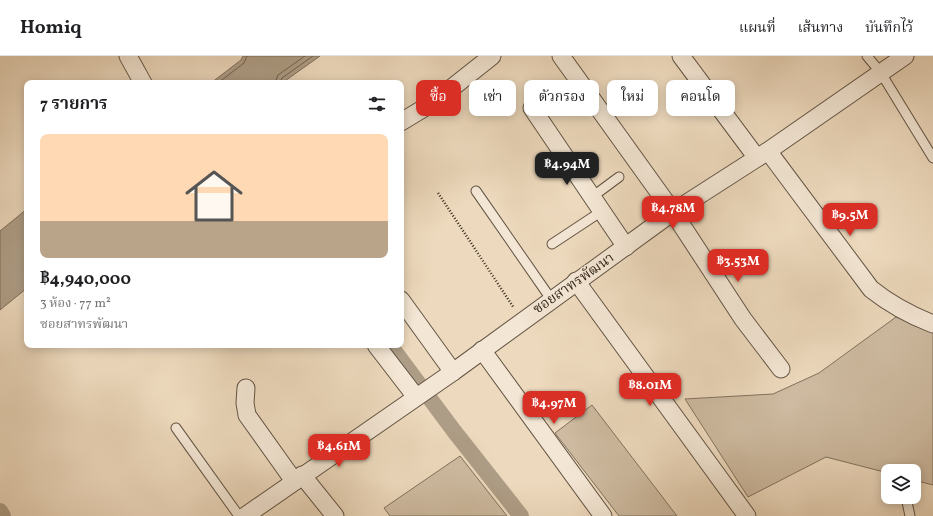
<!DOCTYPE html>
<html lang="th">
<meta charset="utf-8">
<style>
body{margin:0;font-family:Vollkorn,"Noto Serif Thai",serif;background:#f6f6f6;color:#202124;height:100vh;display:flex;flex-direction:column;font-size:15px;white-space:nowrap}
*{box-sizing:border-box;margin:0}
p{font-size:13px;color:#757577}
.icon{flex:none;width:22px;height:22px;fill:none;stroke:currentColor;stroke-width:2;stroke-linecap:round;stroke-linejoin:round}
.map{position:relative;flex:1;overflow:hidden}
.sheet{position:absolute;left:24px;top:24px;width:380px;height:268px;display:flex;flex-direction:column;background:#fff;border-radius:8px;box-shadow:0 2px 10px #0003}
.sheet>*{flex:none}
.banner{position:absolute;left:416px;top:24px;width:380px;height:36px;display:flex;gap:8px}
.controls{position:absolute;left:881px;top:408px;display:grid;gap:8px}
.controls a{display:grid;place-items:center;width:40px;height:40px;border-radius:8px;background:#fff;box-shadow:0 2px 10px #0003;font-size:20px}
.price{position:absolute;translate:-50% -34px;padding:0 9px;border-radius:8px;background:#d93025;color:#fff;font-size:13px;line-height:26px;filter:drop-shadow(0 1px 2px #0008)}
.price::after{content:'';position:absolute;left:50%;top:24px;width:12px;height:9px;margin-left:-6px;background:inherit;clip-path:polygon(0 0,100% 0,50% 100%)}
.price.active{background:#222;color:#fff}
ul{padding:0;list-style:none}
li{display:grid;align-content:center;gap:8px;height:212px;padding:0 16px}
li span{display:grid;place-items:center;height:124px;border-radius:8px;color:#555}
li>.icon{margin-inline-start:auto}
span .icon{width:72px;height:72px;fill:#fffc;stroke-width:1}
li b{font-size:17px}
h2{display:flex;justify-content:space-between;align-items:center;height:48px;padding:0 16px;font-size:17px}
.tag{padding:0 14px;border-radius:8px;background:#fff;box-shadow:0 2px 10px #0003;font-size:14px;line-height:36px}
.tag.active{background:#d93025;color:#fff}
header{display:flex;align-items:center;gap:24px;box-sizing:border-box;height:56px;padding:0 20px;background:#fff;border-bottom:1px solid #e0e0e0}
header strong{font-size:19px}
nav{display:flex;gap:22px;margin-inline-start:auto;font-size:14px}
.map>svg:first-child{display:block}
.green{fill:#cebba1;stroke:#81725e}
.water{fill:#ae9d86;stroke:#7d6e5b}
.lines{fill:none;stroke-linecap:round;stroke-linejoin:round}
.shore{stroke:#716250;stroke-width:1}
.canal{stroke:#ae9d86;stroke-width:16}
.lane-casing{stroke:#625444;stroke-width:11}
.street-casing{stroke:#625444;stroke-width:19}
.path{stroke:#34281b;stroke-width:2.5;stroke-dasharray:1 2;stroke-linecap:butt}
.lane{stroke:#f3e6d4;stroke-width:9}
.street{stroke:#f3e6d4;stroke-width:17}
.labels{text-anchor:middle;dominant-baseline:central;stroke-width:3;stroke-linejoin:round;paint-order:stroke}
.street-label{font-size:14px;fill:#34281b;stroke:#f3e6d4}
</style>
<header>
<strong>Homiq</strong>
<nav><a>แผนที่</a><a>เส้นทาง</a><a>บันทึกไว้</a></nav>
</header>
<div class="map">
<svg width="933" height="460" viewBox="0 0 933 460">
<rect width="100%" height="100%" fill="#edd9bd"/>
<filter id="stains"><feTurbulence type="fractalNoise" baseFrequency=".005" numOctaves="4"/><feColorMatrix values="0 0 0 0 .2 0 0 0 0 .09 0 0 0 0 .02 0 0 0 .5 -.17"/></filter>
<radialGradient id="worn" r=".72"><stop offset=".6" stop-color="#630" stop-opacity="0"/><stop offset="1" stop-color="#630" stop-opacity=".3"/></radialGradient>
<g class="green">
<polygon points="896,261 933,274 933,429 914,424 914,415 888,415 888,417 826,401 748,441 685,343 773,338 819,317"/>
<polygon points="592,349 677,460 619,460 555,377"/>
<polygon points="460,400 507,460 390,460 384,452"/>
</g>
<g class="water">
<polygon points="243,0 320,0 282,27 211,27 241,4"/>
<polygon points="27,153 27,232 0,254 0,175"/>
</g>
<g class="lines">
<g class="shore">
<polyline points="218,27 244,7 247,0"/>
<polyline points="275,27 278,19 305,0"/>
<polyline points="280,27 282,22 313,0"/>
</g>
<g class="canal">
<polyline points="390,289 454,375 521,460"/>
<polyline points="0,455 3,460"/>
</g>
<defs>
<g id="lane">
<polyline points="867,0 881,17 933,102"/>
<polyline points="476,135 551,243"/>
<polyline points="592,141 619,121"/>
<polyline points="552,188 602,155"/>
<polyline points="176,372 239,460"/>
<polyline points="906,441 910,460"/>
</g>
<g id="street">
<polyline points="128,0 143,27"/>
<polyline points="561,0 673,156 743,263 781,313"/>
<polyline points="681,0 757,102"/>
<polyline points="532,52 626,191"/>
<polyline points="401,66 434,46 492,0"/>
<path d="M768 95 871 233C891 249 910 259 933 268"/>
<polyline points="576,225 747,460"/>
<polyline points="401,244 453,316"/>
<polyline points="376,289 416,341"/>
<polyline points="482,294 603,460"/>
<polyline points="246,332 245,347 247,359 294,425"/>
<polyline points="302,419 335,460"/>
<polyline points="245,460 453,316 673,156 768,95 905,0"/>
</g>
</defs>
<use href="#lane" class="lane-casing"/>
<use href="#street" class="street-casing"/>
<polyline class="path" points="438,137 514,252"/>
<use href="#lane" class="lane"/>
<use href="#street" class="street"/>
</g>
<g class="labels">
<g class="street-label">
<text transform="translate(574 228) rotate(-35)">ซอยสาทรพัฒนา</text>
</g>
</g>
<rect width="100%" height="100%" filter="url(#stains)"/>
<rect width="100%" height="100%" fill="url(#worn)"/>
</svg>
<div class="controls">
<a><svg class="icon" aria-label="layers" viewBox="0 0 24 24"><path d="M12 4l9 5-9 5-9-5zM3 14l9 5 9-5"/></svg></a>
</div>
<b class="price active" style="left:567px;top:130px">฿4.94M</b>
<b class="price" style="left:673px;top:174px">฿4.78M</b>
<b class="price" style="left:850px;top:181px">฿9.5M</b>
<b class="price" style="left:738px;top:227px">฿3.53M</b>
<b class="price" style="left:650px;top:351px">฿8.01M</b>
<b class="price" style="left:554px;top:369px">฿4.97M</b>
<b class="price" style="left:339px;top:412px">฿4.61M</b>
<div class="banner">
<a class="tag active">ซื้อ</a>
<a class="tag">เช่า</a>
<a class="tag">ตัวกรอง</a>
<a class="tag">ใหม่</a>
<a class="tag">คอนโด</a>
</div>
<section class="sheet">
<h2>7 รายการ<svg class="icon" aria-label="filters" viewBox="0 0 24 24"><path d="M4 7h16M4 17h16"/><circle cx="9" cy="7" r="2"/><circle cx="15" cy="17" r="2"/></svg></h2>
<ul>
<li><span style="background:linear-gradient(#ffd9b3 70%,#b9a48a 0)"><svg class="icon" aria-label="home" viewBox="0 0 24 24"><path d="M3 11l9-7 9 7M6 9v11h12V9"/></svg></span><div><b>฿4,940,000</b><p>3 ห้อง · 77 m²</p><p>ซอยสาทรพัฒนา</p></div></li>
</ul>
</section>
</div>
